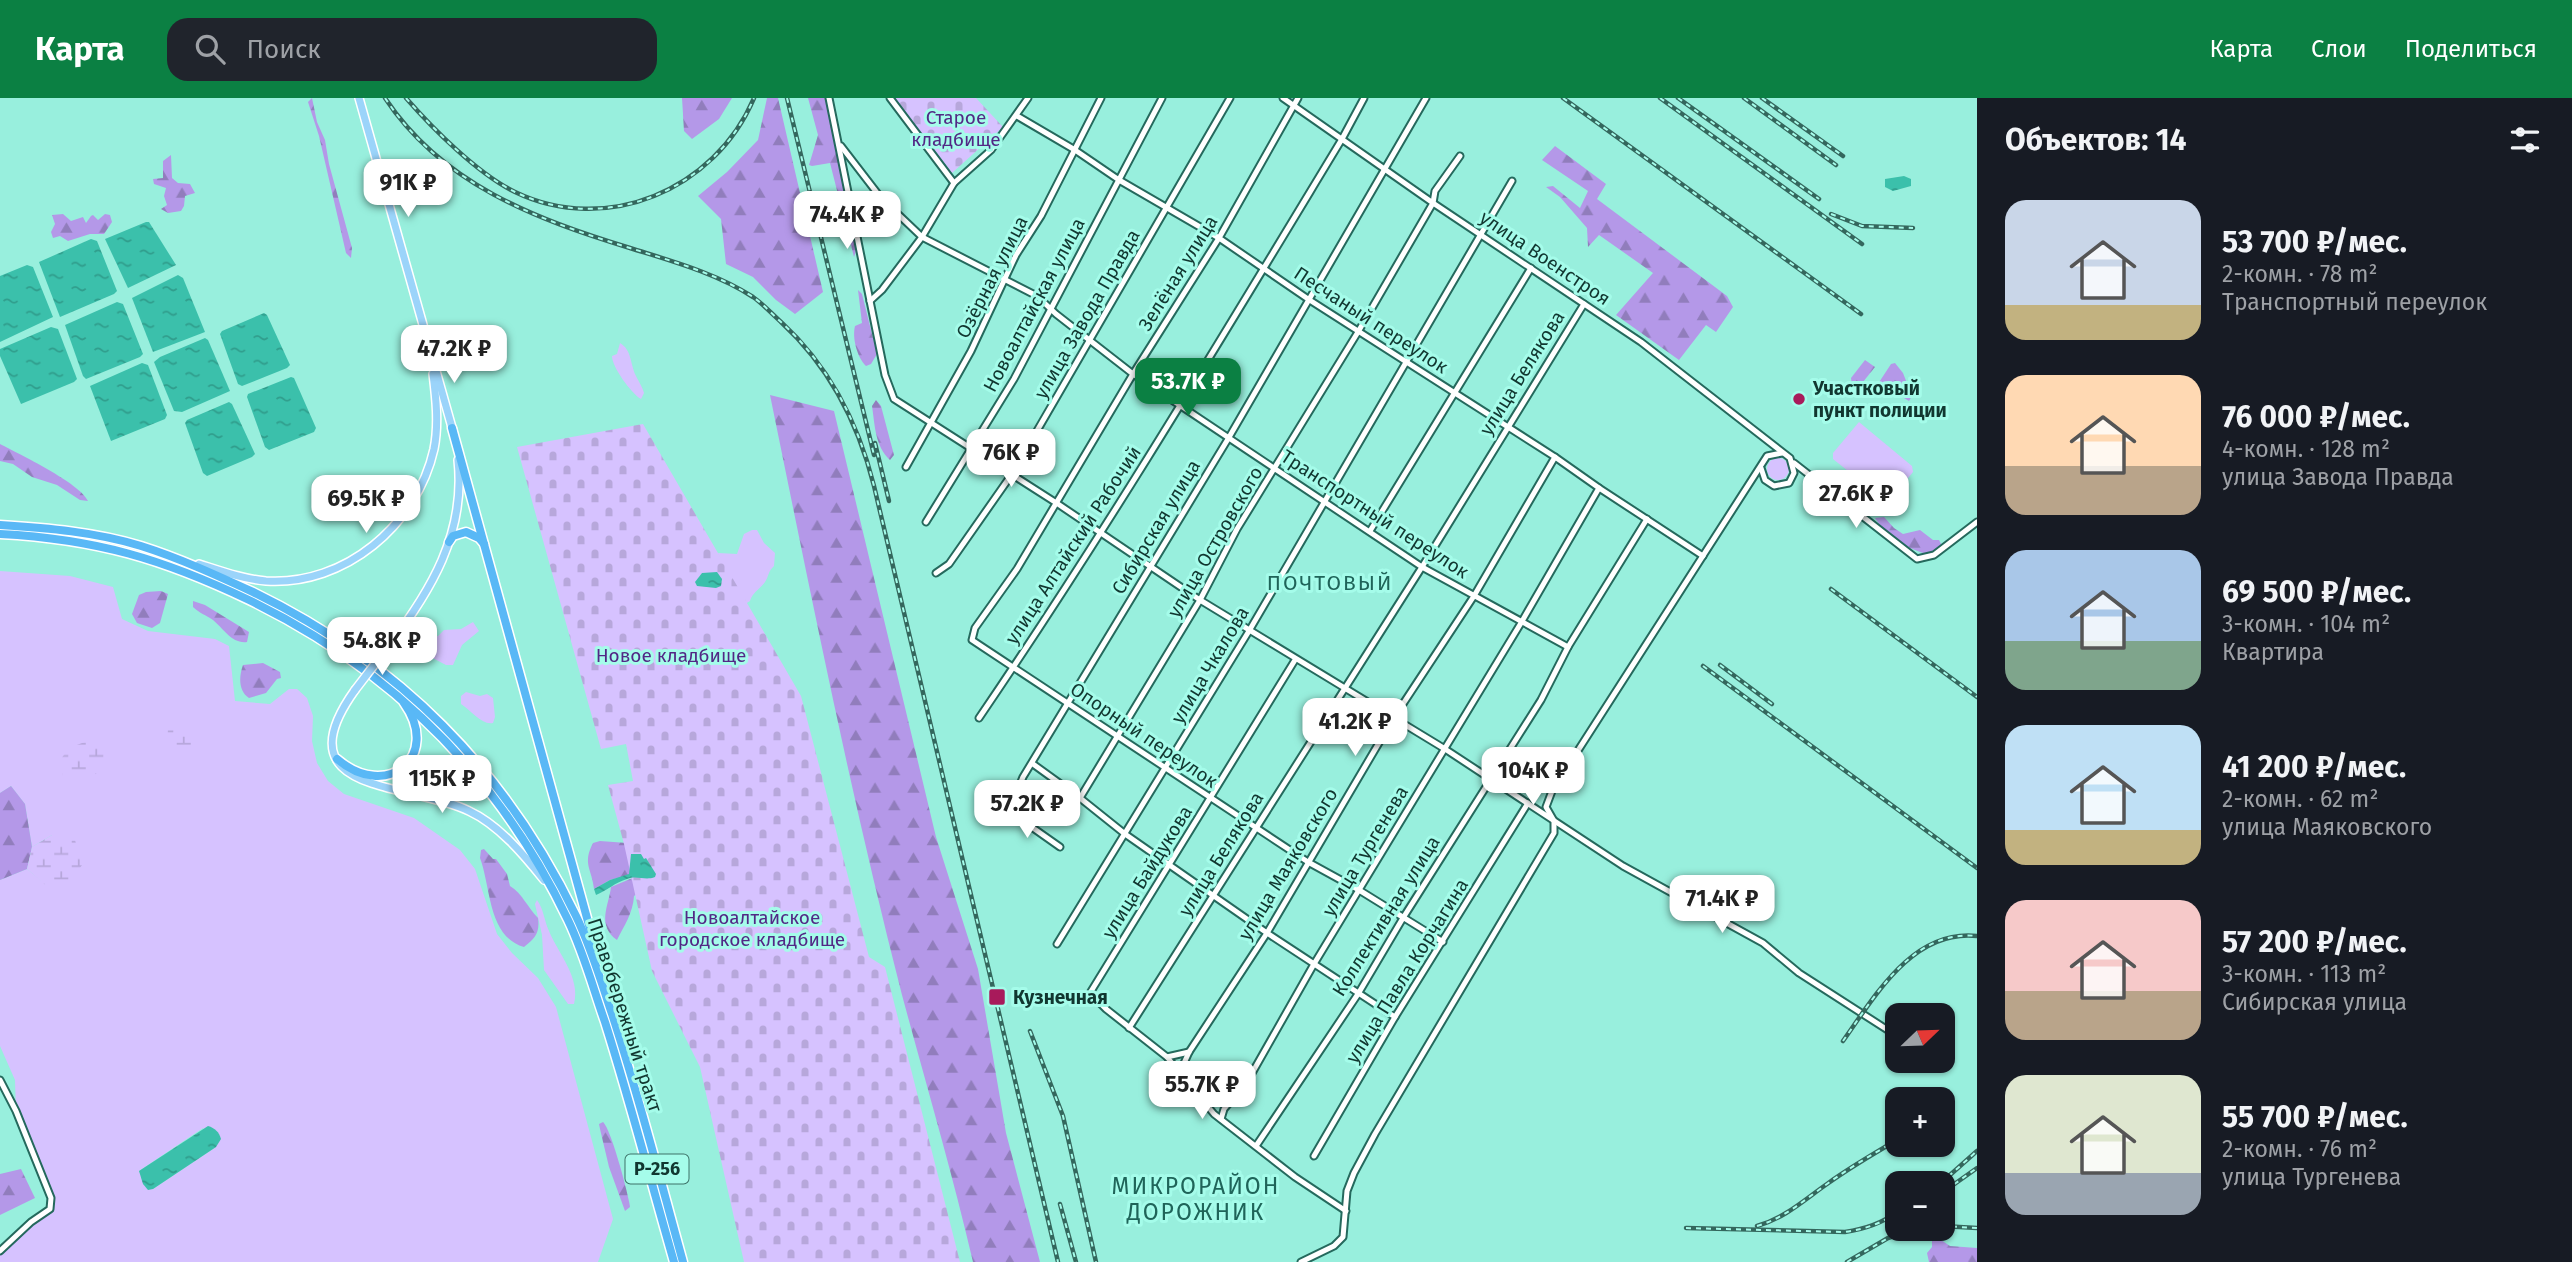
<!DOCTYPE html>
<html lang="ru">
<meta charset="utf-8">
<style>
body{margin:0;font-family:"Fira Sans",sans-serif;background:#20242c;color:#f1f3f6;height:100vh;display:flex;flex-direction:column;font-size:26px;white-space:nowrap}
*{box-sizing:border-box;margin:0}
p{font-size:23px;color:#9ea1a6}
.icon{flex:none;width:38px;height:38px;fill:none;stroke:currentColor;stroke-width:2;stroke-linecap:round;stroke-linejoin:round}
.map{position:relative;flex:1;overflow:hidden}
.side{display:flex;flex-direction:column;background:#171b24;width:595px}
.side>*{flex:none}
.needle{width:46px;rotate:67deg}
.controls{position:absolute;left:1885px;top:905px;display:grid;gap:14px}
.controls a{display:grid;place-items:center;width:70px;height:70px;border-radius:14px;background:#171b24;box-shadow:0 2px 5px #0004;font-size:35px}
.price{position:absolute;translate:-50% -60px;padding:0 16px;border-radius:14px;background:#fff;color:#222;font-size:23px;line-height:46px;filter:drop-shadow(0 2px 4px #0008)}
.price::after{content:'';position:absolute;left:50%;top:42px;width:21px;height:16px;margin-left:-10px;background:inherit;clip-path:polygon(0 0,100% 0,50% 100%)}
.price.active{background:#0b8043;color:#fff}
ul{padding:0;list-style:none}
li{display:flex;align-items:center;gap:21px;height:175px;padding:0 28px}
li span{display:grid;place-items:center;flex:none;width:196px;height:140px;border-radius:21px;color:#555}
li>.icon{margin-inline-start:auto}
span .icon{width:84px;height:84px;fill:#fffc;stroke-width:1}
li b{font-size:30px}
h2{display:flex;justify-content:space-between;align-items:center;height:84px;padding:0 28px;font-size:30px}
header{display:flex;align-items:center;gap:42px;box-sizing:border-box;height:98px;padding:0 35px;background:#0b8043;color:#fff}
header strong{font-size:33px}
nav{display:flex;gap:38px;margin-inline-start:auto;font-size:24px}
.search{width:490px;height:63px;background:#20242c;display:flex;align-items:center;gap:18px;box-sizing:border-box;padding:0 24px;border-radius:21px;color:#9ea1a6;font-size:26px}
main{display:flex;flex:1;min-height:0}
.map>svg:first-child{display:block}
.green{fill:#d6c2ff;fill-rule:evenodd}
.forest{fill:url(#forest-firs)}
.wetland{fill:url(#wetland-marsh)}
.cemetery{fill:url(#cemetery-stones)}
.water{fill:url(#water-ripples)}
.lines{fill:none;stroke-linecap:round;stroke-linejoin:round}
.minor-casing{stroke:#25695d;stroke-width:9}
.major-casing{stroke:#fff;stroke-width:10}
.highway-casing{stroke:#fff;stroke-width:11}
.minor{stroke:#fff;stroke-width:5}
.major{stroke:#9bd4fa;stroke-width:7}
.highway{stroke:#59b8f6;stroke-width:8}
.rail-casing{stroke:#34675d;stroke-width:4.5}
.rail{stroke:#a5fcea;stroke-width:2;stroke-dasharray:5;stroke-linecap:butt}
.major-bridge-casing{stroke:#fff;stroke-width:10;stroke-linecap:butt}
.major-bridge{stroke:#9bd4fa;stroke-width:7}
.poi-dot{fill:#a81a5b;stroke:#a5fcea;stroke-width:2.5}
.labels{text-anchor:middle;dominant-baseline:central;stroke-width:6;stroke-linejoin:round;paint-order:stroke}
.shield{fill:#a5fcea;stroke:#3d7268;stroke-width:2}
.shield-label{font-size:18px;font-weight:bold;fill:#113730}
.park-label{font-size:19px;fill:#522885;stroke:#a5fcea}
.street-label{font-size:19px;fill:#113730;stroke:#a5fcea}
.poi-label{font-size:19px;font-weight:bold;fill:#113730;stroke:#a5fcea;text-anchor:start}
.neighbourhood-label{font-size:21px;letter-spacing:2px;fill:#1f6459;stroke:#a5fcea}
.quarter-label{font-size:23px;letter-spacing:2px;fill:#1f6459;stroke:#a5fcea}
</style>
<header>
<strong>Карта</strong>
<div class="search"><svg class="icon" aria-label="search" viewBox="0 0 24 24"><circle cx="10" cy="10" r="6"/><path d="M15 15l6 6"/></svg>Поиск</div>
<nav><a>Карта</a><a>Слои</a><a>Поделиться</a></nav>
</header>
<main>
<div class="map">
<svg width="1977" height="1164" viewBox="0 0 1977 1164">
<defs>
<pattern id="forest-firs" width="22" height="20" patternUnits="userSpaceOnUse" patternTransform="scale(1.75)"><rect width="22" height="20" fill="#b498e8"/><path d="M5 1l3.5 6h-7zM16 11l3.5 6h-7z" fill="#917dbc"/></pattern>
<pattern id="wetland-marsh" width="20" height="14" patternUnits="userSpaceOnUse" patternTransform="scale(1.75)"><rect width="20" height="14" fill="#d6c2ff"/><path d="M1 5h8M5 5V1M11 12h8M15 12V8" fill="none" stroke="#b7a7db"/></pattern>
<pattern id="cemetery-stones" width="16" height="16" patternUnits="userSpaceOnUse" patternTransform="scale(1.75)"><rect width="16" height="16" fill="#d6c2ff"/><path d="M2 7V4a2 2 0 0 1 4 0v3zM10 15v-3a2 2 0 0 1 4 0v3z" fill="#b7a7db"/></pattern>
<pattern id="water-ripples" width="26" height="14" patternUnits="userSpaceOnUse" patternTransform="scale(1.75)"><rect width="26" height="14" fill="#3bc0ab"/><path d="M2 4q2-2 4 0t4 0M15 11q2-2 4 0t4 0" fill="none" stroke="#309d8c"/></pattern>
</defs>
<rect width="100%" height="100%" fill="#98efdd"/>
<g class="green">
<path d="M620 245C632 252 630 266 636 278 639 284 642 288 644 295L641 301C631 295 612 269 612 258L617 256Z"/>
<polygon points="1859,324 1912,368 1913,374 1890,402 1883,401 1833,361 1833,355"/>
<circle cx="1778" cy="371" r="11"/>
<path d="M752 432H757L764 445 775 455 774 468C768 473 769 478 765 484 759 492 753 494 750 503L742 508 718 455 737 456 744 436Z"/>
<path d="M0 473 70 478 113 489 122 521 148 533 215 541 229 548 235 603 270 606 289 591H297L307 600 313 618 312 643 317 665 328 683 344 696 414 720 460 752 475 771 497 836 512 855 538 880 556 909 613 1121 598 1164H0V1153L50 1111 51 1100 16 1013 15 982 0 948V782L27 771 49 789 52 737 32 749 25 706 11 688 0 695ZM203 1030 216 1049 153 1091H148L139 1073Z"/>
<polygon points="473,524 479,533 462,547 453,567 446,567 419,553 418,544 425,538 438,538 444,532 461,531"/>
<path d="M466 594 480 598 487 596 493 600 495 619 493 625C481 627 472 613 461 606V598Z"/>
<path d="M537 802C544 812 544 822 549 833 558 855 581 880 574 906H568L544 872 542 837 535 806Z"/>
</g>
<g class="forest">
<polygon points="312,0 317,24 325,42 329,66 352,150 351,160 346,155 319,38 308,4"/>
<polygon points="682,0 732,0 719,21 692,41 684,33"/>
<polygon points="767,0 778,0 823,194 795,216 776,202 753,179 726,166 721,121 698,98 727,74 758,42"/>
<polygon points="808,0 826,0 856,153 854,159 830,65 812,68 809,67 818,37"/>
<polygon points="1555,48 1606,86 1597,101 1727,198 1733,209 1716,234 1706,227 1679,262 1616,217 1653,175 1599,137 1588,149 1587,130 1560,99 1546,89 1553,88 1580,110 1588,93 1542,62"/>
<polygon points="171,57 172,80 178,85 190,86 195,95 185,98 184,108 181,113 168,115 161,111 167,107 164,98 166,90 154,86 153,81 163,80 163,63"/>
<polygon points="63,116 71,123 83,119 86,125 91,118 93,117 98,122 105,116 110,117 112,124 104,136 90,136 68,143 60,138 53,140 51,134 55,126 52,117"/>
<path d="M858 192 862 196 877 256 871 266 866 268C857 259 852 240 855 228L862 225Z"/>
<polygon points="1865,262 1875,269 1859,289 1855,290 1852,288 1851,280"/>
<polygon points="1895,265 1903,275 1912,298 1909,303 1899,297 1874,298 1872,295 1891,266"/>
<path d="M770 297 834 313 936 739 978 871 1006 1035 1040 1164H973C952 1074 926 986 902 897 851 699 811 497 770 297Z"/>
<path d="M876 302 881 308 894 357 890 362C875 348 875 328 872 308Z"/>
<path d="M0 346C19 356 80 385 88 403L80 402 57 387 32 379 13 366 0 363Z"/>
<path d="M1884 419 1894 430 1903 436 1920 432 1933 442H1939L1941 446 1939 450 1927 456C1907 451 1886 438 1875 420Z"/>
<polygon points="161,493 168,496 160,525 152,530 137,525 132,516 139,497 146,494"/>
<path d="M193 503 205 507 249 534 247 544C232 546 224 531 213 522 206 517 199 515 193 509Z"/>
<path d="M263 565 280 574 281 580 277 581 266 595 249 600C238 593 239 578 243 567Z"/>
<polygon points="11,688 25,706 32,749 27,771 0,782 0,695"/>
<path d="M600 743 627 745 631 773 629 777 610 782 594 791C592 771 582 766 593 745Z"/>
<path d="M484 751 493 761H496L507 776 510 788C522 795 528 810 538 820 540 835 535 840 524 849 488 839 491 789 480 760L481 752Z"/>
<path d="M635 779 638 795 634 798C633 815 624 828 617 842 596 827 609 807 611 789Z"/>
<path d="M603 1024C611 1031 628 1095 630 1109L625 1113 609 1069 600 1031 599 1026Z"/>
<polygon points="21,1071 35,1100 0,1117 0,1076"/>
<polygon points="1938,1140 1950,1148 1977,1150 1977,1164 1929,1164 1927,1155 1932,1149 1932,1143"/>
</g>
<g class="wetland">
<polygon points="181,627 193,631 197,648 185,659 167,649 168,631"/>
<polygon points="95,640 107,656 103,670 84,685 63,678 58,665 69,650"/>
<polygon points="52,737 75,742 82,767 68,788 49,790 27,771 32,749"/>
</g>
<g class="cemetery">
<polygon points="895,0 976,0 1003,29 952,75"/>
<polygon points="643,326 801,598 869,859 885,869 960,1164 744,1164 700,969 652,873 624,746 608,687 633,683 626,646 601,651 517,349"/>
</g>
<g class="water">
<polygon points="1904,78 1911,81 1911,88 1893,93 1885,89 1885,81"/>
<polygon points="146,124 149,124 176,167 128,190 105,141"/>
<polygon points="91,141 97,143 117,193 114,196 60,219 39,164"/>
<polygon points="27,167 33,169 53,219 0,244 0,178"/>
<polygon points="178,177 183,180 205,234 153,254 132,200"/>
<polygon points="117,204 123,206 143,256 140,259 86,281 83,278 65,227"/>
<polygon points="264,215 267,217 290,267 287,270 242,288 238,286 220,236 222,233"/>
<polygon points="51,229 58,231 77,281 74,284 21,306 0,258 0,251"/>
<polygon points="205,240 208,242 230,293 182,314 174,313 154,264 160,259"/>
<polygon points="142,265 148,267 167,317 165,321 111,343 90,288"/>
<polygon points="291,279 294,280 316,330 314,334 269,352 265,349 247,299 248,296"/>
<polygon points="229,304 232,306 255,356 252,359 207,378 203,375 185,325 187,322"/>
<polygon points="717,474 722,481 721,488 716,490 697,488 695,484 702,475"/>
<path d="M631 756H641L644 761 646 760 656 776 655 779C645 783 637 777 627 781 616 784 606 793 596 797L594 791 610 782 629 776Z"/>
<path d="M208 1028C215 1030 219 1034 221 1041L216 1049 153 1091 148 1092 143 1086 139 1073Z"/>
</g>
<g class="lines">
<defs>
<g id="minor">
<polyline points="829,0 885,277 894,301 1058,406 1200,502 1445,651 1623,768 1763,845 1799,875 1897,938"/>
<polyline points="890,0 954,85"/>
<polyline points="1283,0 1433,105 1641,244 1790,360 1794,375 1789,385 1774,388 1765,382 1761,370"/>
<polyline points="1298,0 1219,140 1133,276 1017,471 975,530 972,542 1308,764 1359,792 1443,844"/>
<polyline points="1017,18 1075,52 1119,82 1219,140 1308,201 1555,359 1599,390 1703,458"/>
<polyline points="841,48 881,100 922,139 1037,198 1056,216 1133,276 1422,469 1568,549"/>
<polyline points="870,203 882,192 922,139 954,85 991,52 1028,0"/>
<polyline points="1794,365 1917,461 1934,457 1977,424"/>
<polyline points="906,369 971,253 1016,157 1041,118 1101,0"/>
<polyline points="926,424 1014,281 1162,0"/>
<polyline points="1370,433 1531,170"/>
<polyline points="936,475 949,466 1012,376 1230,0"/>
<polyline points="1295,562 1090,895 1106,911 1167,959 1214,1016 1295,1079 1346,1113"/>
<path d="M979 620C1107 432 1224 236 1342 41L1364 0"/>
<polyline points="1033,666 1080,700 1125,736 1267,835 1395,919"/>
<polyline points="1080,700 1200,502 1237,431 1358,234 1433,105 1435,93 1460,58"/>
<polyline points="1060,749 1009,713 1023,679 1228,341 1426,0"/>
<polyline points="1057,846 1249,533 1512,83"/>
<polyline points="1129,930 1422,469 1584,206"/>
<polyline points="1167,959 1189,954"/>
<polyline points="1180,974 1189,954 1267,835 1393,621 1474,498 1555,359"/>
<polyline points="0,982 16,1013 51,1100 50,1111 31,1124 0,1153"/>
<polyline points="1221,1021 1224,1011 1247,984 1314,866 1521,525 1599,390"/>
<polyline points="1256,1048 1358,896 1403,820 1541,602 1568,549 1647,421"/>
<polyline points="1314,1058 1395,919 1528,705"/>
<polyline points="1301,1164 1334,1148 1343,1139 1347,1093 1354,1075 1375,1036 1554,735 1554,723 1546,709 1552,693 1767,358 1782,355"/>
</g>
<g id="major">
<polyline points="359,0 453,333"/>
<path d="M199 466C221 473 243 481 266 483 345 488 417 427 434 351 439 326 436 300 433 276"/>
<path d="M388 549C431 493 466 435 458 362"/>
<path d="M355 592C279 698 411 684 469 713 499 727 524 757 544 782"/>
</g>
<g id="highway">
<polyline points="452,330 598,860"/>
<path d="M0 427C47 430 96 434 141 448 179 460 216 477 253 494 399 565 505 671 576 818 591 849 601 883 612 916 639 998 660 1081 683 1164"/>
<path d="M0 436C96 441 163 461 249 502 393 572 499 677 568 822 584 855 593 890 605 924 630 1003 651 1084 674 1164"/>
<polyline points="449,444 453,438 466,434 479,440 484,446"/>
<path d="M337 661C387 704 442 658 404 605"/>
</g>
</defs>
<use href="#minor" class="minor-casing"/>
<use href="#major" class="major-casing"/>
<use href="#highway" class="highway-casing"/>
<use href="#minor" class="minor"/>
<use href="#major" class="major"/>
<use href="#highway" class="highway"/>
<defs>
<g id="rail">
<path d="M385 0C442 86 535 121 630 150 671 163 716 175 753 199 763 206 772 216 781 224 830 269 858 324 874 388L1058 1164"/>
<path d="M406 0C433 31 478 76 515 94 606 138 715 92 754 0"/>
<polyline points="787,0 874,357"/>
<polyline points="1563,0 1861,216"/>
<polyline points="1660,0 1862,146"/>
<polyline points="1678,0 1819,101"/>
<polyline points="1744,0 1836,67"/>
<polyline points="1762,0 1843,58"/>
<polyline points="1831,116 1862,128 1913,130"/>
<polyline points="875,345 889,403"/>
<polyline points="1831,491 1977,599"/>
<polyline points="1720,567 1772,606"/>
<polyline points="1703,568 1977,770"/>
<polyline points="1030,933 1063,1018 1096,1164"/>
<path d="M1843 943C1875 898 1913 831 1977 838"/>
<polyline points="1941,1085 1977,1053"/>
<polyline points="1946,1092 1977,1070"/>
<polyline points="1060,1106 1076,1164"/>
<path d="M1757 1128C1785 1120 1804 1102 1827 1086 1849 1070 1873 1056 1897 1042"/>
<polyline points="1942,1128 1977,1130"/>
<path d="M1686 1130 1845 1134C1865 1131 1881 1126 1897 1114"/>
<polyline points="1847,1164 1888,1140 1918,1130"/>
</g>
</defs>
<use href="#rail" class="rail-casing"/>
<use href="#rail" class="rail"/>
<defs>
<polyline id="major-bridge" points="355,592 388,549"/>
</defs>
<use href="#major-bridge" class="major-bridge-casing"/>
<use href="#major-bridge" class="major-bridge"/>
</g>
<g class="poi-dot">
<circle cx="1799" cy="301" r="7"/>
<rect x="988" y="890" width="18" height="18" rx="3.5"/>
</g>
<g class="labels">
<rect class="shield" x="625.5" y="1056.5" width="63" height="29" rx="5"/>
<g class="shield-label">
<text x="657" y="1071">Р-256</text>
</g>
<g class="park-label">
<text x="956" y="19">Старое<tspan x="956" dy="22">кладбище</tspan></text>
<text x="671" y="557">Новое кладбище</text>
<text x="752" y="819">Новоалтайское<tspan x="752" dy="22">городское кладбище</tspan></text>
</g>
<g class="street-label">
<text transform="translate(1545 160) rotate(34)">улица Военстроя</text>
<text transform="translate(1178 175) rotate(-58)">Зелёная улица</text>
<text transform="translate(992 179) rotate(-63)">Озёрная улица</text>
<text transform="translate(1034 207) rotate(-62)">Новоалтайская улица</text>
<text transform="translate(1087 216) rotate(-60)">улица Завода Правда</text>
<text transform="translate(1371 222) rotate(33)">Песчаный переулок</text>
<text transform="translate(1522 275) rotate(-58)">улица Белякова</text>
<text transform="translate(1375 416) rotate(33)">Транспортный переулок</text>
<text transform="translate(1156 429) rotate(-59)">Сибирская улица</text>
<text transform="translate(1215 444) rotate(-60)">улица Островского</text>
<text transform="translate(1073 447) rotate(-57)">улица Алтайский Рабочий</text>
<text transform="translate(1210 567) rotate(-59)">улица Чкалова</text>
<text transform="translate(1144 637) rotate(34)">Опорный переулок</text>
<text transform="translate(1365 753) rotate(-59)">улица Тургенева</text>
<text transform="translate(1221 756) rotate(-58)">улица Белякова</text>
<text transform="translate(1288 766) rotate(-59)">улица Маяковского</text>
<text transform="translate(1147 774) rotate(-58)">улица Байдукова</text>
<text transform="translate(1386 818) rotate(-58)">Коллективная улица</text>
<text transform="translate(1407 873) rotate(-58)">улица Павла Корчагина</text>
<text transform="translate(625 917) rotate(72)">Правобережный тракт</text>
</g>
<g class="poi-label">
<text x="1813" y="290">Участковый<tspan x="1813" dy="22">пункт полиции</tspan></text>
<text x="1013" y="899">Кузнечная</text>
</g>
<g class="neighbourhood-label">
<text x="1330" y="485">ПОЧТОВЫЙ</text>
</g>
<g class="quarter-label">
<text x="1196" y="1088">МИКРОРАЙОН<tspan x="1196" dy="26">ДОРОЖНИК</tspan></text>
</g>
</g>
</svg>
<div class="controls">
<a><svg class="needle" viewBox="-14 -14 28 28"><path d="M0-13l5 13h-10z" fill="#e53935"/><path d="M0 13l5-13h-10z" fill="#9ea1a6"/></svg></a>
<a>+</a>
<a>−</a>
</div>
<b class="price" style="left:408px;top:121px">91K ₽</b>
<b class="price" style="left:847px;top:153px">74.4K ₽</b>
<b class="price" style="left:454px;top:287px">47.2K ₽</b>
<b class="price active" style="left:1188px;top:320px">53.7K ₽</b>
<b class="price" style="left:1011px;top:391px">76K ₽</b>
<b class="price" style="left:1856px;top:432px">27.6K ₽</b>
<b class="price" style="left:366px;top:437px">69.5K ₽</b>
<b class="price" style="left:382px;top:579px">54.8K ₽</b>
<b class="price" style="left:1355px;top:660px">41.2K ₽</b>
<b class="price" style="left:1533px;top:709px">104K ₽</b>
<b class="price" style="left:442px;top:717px">115K ₽</b>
<b class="price" style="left:1027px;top:742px">57.2K ₽</b>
<b class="price" style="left:1722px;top:837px">71.4K ₽</b>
<b class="price" style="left:1202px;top:1023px">55.7K ₽</b>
</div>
<section class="side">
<h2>Объектов: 14<svg class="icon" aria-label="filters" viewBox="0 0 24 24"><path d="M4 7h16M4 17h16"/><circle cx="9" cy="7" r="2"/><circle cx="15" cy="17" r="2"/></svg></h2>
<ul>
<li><span style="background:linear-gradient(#c9d6e8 75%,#c2b280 0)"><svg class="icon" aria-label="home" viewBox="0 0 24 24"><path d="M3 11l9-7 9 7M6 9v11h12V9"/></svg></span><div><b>53 700 ₽/мес.</b><p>2-комн. · 78 m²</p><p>Транспортный переулок</p></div></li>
<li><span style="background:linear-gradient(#ffd9b3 65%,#b9a48a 0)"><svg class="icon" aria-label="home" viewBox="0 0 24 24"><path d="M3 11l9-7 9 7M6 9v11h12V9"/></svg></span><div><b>76 000 ₽/мес.</b><p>4-комн. · 128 m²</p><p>улица Завода Правда</p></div></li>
<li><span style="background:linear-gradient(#a9c7e8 65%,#7fa58c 0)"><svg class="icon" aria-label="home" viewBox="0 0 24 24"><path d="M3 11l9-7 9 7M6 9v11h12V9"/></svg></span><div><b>69 500 ₽/мес.</b><p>3-комн. · 104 m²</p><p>Квартира</p></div></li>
<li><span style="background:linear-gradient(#bfe0f5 75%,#c2b280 0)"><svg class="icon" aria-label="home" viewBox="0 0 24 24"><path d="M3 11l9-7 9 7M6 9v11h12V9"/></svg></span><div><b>41 200 ₽/мес.</b><p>2-комн. · 62 m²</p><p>улица Маяковского</p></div></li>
<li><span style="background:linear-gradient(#f6c9c9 65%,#b9a48a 0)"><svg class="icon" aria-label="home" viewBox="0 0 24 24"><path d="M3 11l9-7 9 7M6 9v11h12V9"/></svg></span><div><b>57 200 ₽/мес.</b><p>3-комн. · 113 m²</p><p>Сибирская улица</p></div></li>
<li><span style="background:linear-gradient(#dfe7d0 70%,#9aa5b1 0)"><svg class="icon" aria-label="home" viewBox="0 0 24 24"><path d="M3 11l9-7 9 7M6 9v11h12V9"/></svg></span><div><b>55 700 ₽/мес.</b><p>2-комн. · 76 m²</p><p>улица Тургенева</p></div></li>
</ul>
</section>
</main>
